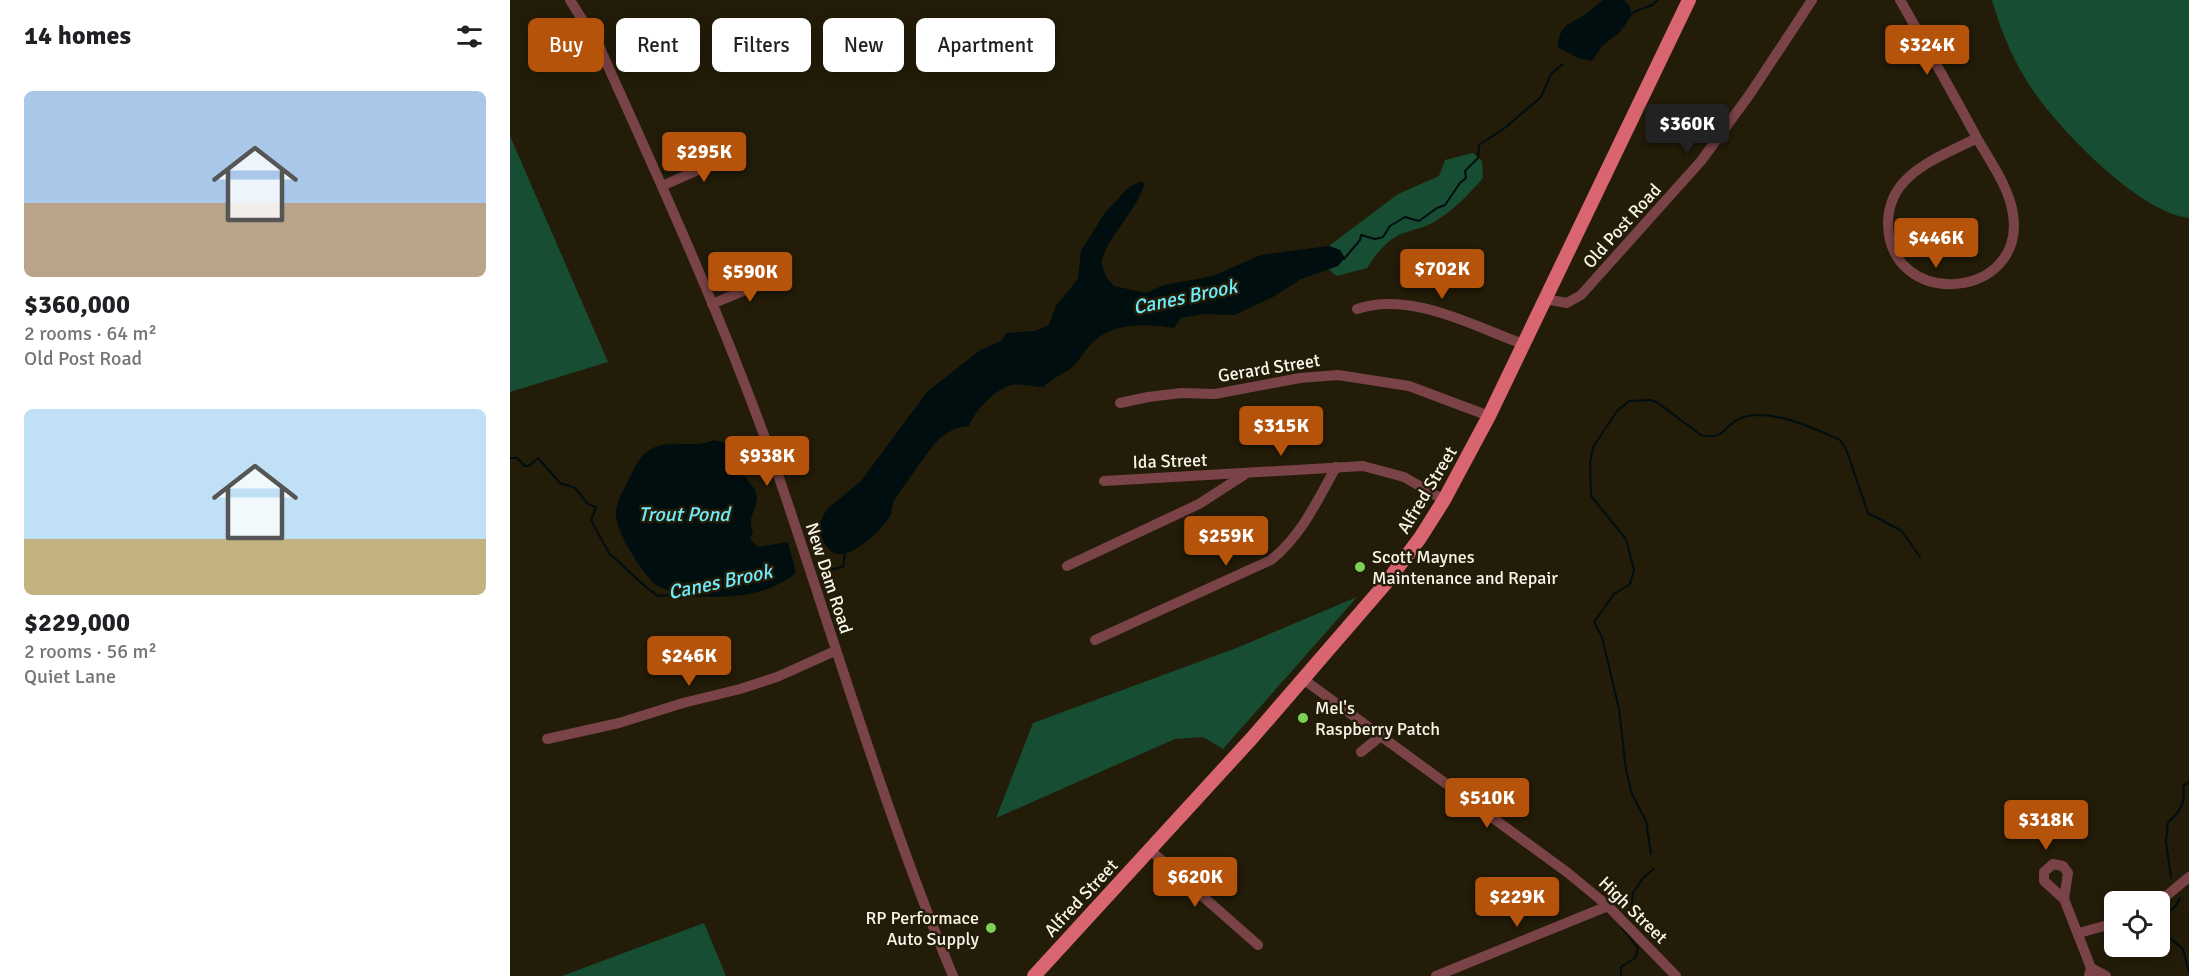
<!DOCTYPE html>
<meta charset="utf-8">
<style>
body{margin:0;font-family:Signika,sans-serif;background:#f2f2f2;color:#202124;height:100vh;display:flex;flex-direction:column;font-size:22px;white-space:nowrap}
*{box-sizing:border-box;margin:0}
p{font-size:20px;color:#757577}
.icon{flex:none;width:33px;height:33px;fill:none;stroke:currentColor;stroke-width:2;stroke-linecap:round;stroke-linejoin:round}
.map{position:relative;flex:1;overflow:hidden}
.drawer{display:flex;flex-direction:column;background:#fff;width:510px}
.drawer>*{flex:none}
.top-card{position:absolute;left:18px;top:18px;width:570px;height:54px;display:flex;gap:12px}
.buttons{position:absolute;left:1594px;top:891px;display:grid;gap:12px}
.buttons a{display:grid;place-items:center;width:66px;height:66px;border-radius:9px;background:#fff;box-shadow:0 3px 15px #0003;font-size:30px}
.price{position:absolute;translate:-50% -51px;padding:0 14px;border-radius:6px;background:#b45309;color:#fff;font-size:20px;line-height:39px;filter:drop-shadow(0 2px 3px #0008)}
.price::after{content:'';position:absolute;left:50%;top:36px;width:18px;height:14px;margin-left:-9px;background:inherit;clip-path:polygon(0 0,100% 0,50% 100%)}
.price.current{background:#222;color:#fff}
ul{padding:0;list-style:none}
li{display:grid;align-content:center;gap:12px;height:318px;padding:0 24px}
li span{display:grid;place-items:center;height:186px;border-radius:9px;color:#555}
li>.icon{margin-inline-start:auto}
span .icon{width:108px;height:108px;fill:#fffc;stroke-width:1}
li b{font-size:26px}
h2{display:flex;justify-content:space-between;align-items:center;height:72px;padding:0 24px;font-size:26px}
.chip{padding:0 21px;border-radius:9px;background:#fff;box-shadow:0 3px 15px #0003;font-size:21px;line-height:54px}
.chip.current{background:#b45309;color:#fff}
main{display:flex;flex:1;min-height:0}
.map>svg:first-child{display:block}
.green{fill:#174d33}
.water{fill:#010e10}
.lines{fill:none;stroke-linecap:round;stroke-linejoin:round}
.stream{stroke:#010e10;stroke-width:2}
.minor{stroke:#7a4347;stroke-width:10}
.major{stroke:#d86570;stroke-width:14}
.poi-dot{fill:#7cd155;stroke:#221c08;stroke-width:2}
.labels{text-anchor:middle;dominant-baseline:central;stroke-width:5;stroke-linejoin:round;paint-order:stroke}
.street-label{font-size:18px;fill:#f9f5e8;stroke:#221c08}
.poi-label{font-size:18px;fill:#f9f5e8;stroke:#221c08;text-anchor:start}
.water-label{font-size:20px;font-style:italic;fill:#6fecfb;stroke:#221c08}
</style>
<main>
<section class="drawer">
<h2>14 homes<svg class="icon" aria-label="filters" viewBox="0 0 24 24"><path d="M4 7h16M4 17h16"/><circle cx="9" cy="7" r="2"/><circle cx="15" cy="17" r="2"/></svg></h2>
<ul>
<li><span style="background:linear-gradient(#a9c7e8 60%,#b9a48a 0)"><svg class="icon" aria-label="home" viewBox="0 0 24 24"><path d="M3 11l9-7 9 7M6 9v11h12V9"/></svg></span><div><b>$360,000</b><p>2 rooms · 64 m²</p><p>Old Post Road</p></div></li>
<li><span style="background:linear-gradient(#bfe0f5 70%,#c2b280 0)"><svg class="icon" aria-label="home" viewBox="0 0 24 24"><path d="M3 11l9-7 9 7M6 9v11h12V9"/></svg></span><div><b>$229,000</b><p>2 rooms · 56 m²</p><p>Quiet Lane</p></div></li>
</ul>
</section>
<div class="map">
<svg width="1679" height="976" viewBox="0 0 1679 976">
<rect width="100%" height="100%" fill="#221c08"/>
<g class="green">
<path d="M1482 0H1679V218C1629 212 1552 132 1524 92 1505 65 1491 32 1482 0Z"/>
<polygon points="0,136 98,362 0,392"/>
<path d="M963 153 972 161 973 178C958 195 944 210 924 222 914 228 904 229 894 233 878 238 866 254 857 268L827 276 818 269 828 266 830 250 819 246 888 194 929 176 935 160Z"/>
<polygon points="847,597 713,749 693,737 665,739 486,818 523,723 729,647"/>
<polygon points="194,923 216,976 52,976"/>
</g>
<g class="water">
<path d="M1093 0H1114L1119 5 1122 15 1110 32 1092 46 1082 61 1068 58 1048 47C1050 23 1058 26 1074 15 1081 11 1086 5 1093 0Z"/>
<path d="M630 182 635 183C625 213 601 232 591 261L596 277 604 286 636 293 654 285 703 276 751 255 819 246 830 250 835 258 828 266 791 279 763 297 724 315 694 314 671 318 664 328C638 324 606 322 584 341 575 349 569 362 560 369 550 375 542 379 533 387 524 387 508 382 499 386 483 391 465 411 459 426 445 427 437 432 427 441 422 446 387 495 384 501 382 505 382 510 381 514 375 528 340 561 324 553 315 549 311 535 308 526L317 509 351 481 417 392 469 351 491 341 496 333 525 331 539 325 546 306 568 279 571 251 594 214 619 187Z"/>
<path d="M204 440 222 445 230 452C231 459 228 464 231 471 235 479 246 487 247 496 247 511 236 517 243 533L240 539 248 547 278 542 286 573C248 603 205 596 161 596L164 592C158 590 151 588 146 585 133 574 105 531 106 514 106 502 114 489 119 479 125 466 131 453 145 447 164 439 185 449 204 440Z"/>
</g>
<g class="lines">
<g class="stream">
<polyline points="1119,14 1142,5 1148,0"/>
<polyline points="834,259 850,240 851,235 865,239 873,237 880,226 895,217 909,221 927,208 935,205 950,183 956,178 955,171 968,158 969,145 996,127 1031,97 1041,74 1053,64"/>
<polyline points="0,458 7,458 15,466 19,466 28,458 50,483 65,488 78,504 86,507 81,520 99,553 137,588 148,596 161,595"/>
<polyline points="309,568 323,569 333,567 335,552"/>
<path d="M1141 854 1136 821 1122 794 1116 770 1109 709 1092 637 1084 622 1104 594 1120 584 1124 570 1116 539 1081 496 1080 463 1083 447 1107 411 1119 401 1141 400 1148 403 1191 435C1215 441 1212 426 1231 418 1259 407 1304 428 1330 440L1336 449 1358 513 1392 531 1410 557"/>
<path d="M1661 878 1656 842 1658 822C1670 813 1676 801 1673 786L1679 782"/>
<polyline points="1670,898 1665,907 1654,915 1653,932 1673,949 1679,972"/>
<polyline points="1120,918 1123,893 1133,878 1144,869"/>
<polyline points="1111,976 1111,967 1125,958 1128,948 1112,928"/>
</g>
<g class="minor">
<path d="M60 0 90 48 101 73C159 201 217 330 264 463 323 634 373 808 443 976"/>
<path d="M1390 0 1393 5C1418 50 1444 95 1468 140 1481 163 1499 187 1503 214 1516 300 1380 311 1378 224 1378 205 1386 188 1400 176 1419 159 1446 149 1467 138"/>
<polyline points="152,186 224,154"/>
<polyline points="1035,299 1057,303 1071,295 1191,161 1240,94 1302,0"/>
<polyline points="202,304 267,277"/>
<path d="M847 309C901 291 963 326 1013 344"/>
<polyline points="610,403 638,397 671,393 705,394 790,378 828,375 899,386 979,416"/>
<polyline points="594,481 853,466 894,477 934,500"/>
<polyline points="557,566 689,504 734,475"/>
<path d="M585 640 761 560C792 535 807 501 826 467"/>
<polyline points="793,679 1058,873 1098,906 1166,976"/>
<polyline points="37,739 109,723 173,703 230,689 267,677 325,651"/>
<polyline points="851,752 872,735"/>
<polyline points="640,850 748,945"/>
<polyline points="1554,899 1558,873 1553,866 1543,864 1534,872 1534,881 1554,899 1581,968 1579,976"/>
<polyline points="1649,902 1679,877"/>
<polyline points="1569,933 1605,923"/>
<polyline points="1581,968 1596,976"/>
<polyline points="926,976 1098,906"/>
</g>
<polyline class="major" points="524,976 742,738 876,583 910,538 934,500 979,416 1179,0"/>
</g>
<g class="poi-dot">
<circle cx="850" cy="567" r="6"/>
<circle cx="793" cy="718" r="6"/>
<circle cx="481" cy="928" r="6"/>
</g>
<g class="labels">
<g class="street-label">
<text transform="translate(1112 226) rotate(-48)">Old Post Road</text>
<text transform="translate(759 368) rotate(-9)">Gerard Street</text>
<text transform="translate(660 461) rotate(-2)">Ida Street</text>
<text transform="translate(917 490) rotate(-59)">Alfred Street</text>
<text transform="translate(319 578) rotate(72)">New Dam Road</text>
<text transform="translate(571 898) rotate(-47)">Alfred Street</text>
<text transform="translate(1123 910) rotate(44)">High Street</text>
</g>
<g class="poi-label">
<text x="862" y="557">Scott Maynes<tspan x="862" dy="21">Maintenance and Repair</tspan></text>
<text x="805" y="708">Mel's<tspan x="805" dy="21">Raspberry Patch</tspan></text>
<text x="469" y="918" text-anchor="end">RP Performace<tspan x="469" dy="21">Auto Supply</tspan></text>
</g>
<g class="water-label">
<text transform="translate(675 297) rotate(-12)">Canes Brook</text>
<text x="174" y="514">Trout Pond</text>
<text transform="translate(210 582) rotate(-12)">Canes Brook</text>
</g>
</g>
</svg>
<div class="buttons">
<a><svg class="icon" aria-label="locate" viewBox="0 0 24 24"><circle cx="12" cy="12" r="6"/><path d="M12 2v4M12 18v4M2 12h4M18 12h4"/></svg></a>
</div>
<b class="price" style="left:1417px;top:76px">$324K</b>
<b class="price current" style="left:1177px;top:155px">$360K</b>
<b class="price" style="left:194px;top:183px">$295K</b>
<b class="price" style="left:1426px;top:269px">$446K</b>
<b class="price" style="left:932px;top:300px">$702K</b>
<b class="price" style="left:240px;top:303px">$590K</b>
<b class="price" style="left:771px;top:457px">$315K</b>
<b class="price" style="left:257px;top:487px">$938K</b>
<b class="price" style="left:716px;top:567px">$259K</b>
<b class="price" style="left:179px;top:687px">$246K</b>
<b class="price" style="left:977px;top:829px">$510K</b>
<b class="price" style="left:1536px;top:851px">$318K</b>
<b class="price" style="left:685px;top:908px">$620K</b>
<b class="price" style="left:1007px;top:928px">$229K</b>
<div class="top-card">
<a class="chip current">Buy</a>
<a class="chip">Rent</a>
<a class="chip">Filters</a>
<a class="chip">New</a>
<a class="chip">Apartment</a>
</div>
</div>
</main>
